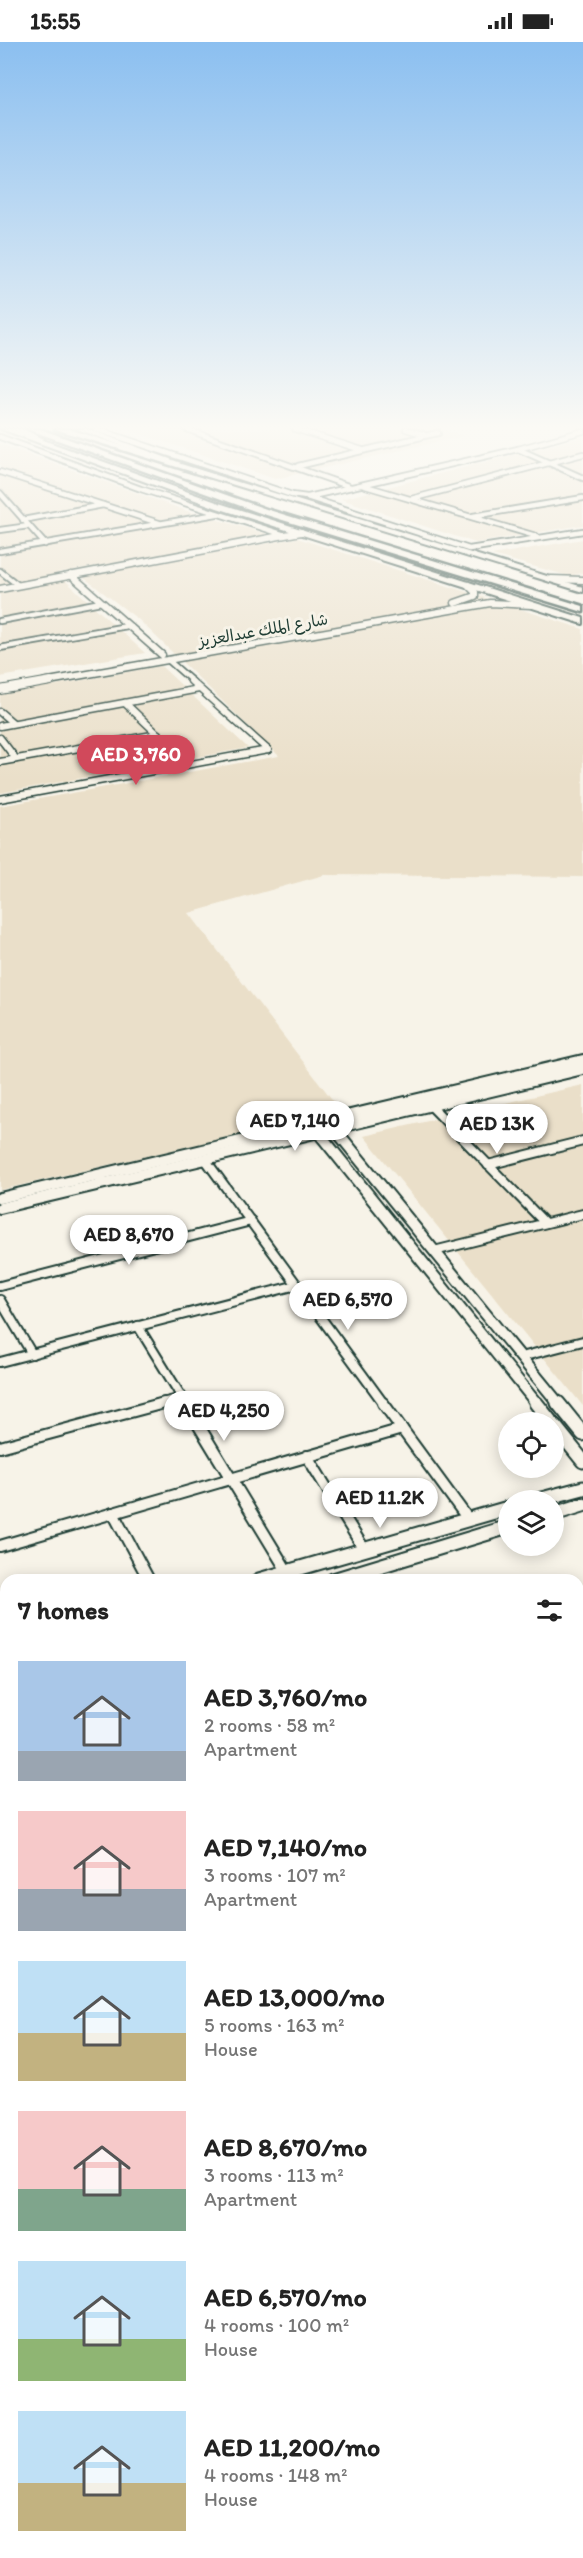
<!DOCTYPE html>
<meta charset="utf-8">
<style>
body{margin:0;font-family:Itim,"Playpen Sans Arabic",sans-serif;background:#f6f6f6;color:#222;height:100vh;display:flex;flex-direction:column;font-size:22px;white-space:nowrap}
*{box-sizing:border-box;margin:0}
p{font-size:20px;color:#767676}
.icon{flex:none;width:33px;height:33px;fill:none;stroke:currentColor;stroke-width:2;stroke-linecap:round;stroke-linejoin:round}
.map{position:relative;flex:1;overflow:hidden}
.sheet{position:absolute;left:0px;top:1532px;width:584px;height:986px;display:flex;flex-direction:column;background:#fff;border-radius:18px 18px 0 0;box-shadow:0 3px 15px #0003}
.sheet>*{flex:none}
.tools{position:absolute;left:498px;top:1370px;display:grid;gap:12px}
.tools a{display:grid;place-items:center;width:66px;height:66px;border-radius:50%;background:#fff;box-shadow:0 3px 15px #0003;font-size:30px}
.price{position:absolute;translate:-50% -51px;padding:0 14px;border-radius:21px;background:#fff;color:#222;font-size:20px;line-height:39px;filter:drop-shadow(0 2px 3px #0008)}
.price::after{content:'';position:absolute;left:50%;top:36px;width:18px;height:14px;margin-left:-9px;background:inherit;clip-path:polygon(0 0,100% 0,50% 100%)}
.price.on{background:#d1495b;color:#fff}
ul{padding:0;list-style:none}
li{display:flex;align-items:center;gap:18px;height:150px;padding:0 18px}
li span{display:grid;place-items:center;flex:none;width:168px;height:120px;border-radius:0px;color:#555}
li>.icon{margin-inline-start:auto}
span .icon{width:72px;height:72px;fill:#fffc;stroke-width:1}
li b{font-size:26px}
h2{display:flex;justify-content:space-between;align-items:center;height:72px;padding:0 18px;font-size:26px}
.status{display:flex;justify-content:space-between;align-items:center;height:42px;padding:0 30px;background:#fff;direction:ltr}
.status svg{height:16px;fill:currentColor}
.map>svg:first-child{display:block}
.built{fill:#eadfc9}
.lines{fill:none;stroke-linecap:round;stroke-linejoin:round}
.minor-far4-casing{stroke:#1f3d34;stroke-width:8}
.minor-far3-casing{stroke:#1f3d34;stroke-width:9}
.minor-far2-casing{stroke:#1f3d34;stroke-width:12}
.minor-far1-casing{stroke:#1f3d34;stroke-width:14}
.minor-casing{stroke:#1f3d34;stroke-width:17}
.tertiary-far3-casing{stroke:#1f3d34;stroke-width:9}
.tertiary-far2-casing{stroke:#1f3d34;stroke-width:10}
.tertiary-far1-casing{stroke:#1f3d34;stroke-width:14}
.tertiary-casing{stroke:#1f3d34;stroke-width:17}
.primary-casing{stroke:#1f3d34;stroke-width:4}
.motorway-casing{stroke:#1f3d34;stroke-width:5}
.minor-far4{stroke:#f7f3e8;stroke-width:4.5}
.minor-far3{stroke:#f7f3e8;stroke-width:6}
.minor-far2{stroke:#f7f3e8;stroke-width:8}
.minor-far1{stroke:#f7f3e8;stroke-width:10}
.minor{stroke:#f7f3e8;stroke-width:13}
.tertiary-far3{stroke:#f7f3e8;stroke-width:6}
.tertiary-far2{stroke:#f7f3e8;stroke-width:8}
.tertiary-far1{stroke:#f7f3e8;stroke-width:10}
.tertiary{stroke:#f7f3e8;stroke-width:13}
.primary{fill:#f7f3e8;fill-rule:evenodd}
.motorway{fill:#f7f3e8;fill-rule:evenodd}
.labels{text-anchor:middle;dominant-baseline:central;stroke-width:6;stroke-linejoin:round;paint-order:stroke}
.far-street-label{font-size:16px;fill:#1f3d34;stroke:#f7f3e8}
</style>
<div class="status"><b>15:55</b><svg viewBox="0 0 49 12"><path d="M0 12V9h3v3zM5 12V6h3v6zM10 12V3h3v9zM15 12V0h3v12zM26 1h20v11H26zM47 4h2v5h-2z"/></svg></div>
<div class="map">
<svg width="583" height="2516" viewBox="0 0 583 2516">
<rect width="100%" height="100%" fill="#f7f3e8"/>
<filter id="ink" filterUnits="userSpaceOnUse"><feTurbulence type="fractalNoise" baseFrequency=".0167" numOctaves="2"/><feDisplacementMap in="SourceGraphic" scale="12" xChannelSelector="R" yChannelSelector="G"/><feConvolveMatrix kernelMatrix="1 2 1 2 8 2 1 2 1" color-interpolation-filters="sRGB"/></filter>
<g filter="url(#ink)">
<g class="built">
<polygon points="126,387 442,387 463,394 275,437"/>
<polygon points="583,395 583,483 476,501 341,457"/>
<polygon points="0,402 187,469 271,493 57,531 145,611 0,635"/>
<polygon points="297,496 583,587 583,835 324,833 189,871 341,1069 0,1148 0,764 279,714 139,578 83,535"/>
<polygon points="583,497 583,531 569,534 492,513"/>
<polygon points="161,624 248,706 0,751 0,653"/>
<polygon points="583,1043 583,1364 364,1094"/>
</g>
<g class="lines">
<defs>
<g id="minor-far4">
<polyline points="96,387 292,453 307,455 469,507 583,489"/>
<polyline points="186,387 351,445"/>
<polyline points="295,387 362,408"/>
<polyline points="406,387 423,392"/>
<polyline points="424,394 438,391"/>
<polyline points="0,395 141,447 285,493"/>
<polyline points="518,407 583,436"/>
<polyline points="298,424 421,395 423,392"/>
<polyline points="0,430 159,481"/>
<polyline points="362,443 536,494"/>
<polyline points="0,451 45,502"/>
<polyline points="308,455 518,407 583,389"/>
<polyline points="411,457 583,412"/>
<polyline points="473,474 583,456"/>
<polyline points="23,478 103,463"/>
<polyline points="0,488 29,484"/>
<polyline points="0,509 217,472"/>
<polyline points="0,529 18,543"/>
<polyline points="0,579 101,560"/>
<polyline points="0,606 127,584"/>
<polyline points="168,618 193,640"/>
</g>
<g id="minor-far3">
<polyline points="191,639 268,708"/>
<polyline points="125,661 189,722"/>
<polyline points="0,670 13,681"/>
<polyline points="0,684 199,647"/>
<polyline points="0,696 16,717"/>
<polyline points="0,720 158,692"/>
<polyline points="0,757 268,708"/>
</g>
<g id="minor-far2">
<polyline points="430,1063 545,1181"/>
<polyline points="205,1117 384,1362"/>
<polyline points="488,1123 583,1099"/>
<polyline points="434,1209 583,1172"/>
<polyline points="0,1244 251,1179"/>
<polyline points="0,1258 32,1312"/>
<polyline points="138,1284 186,1362"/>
<polyline points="521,1315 583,1299"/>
<polyline points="0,1320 297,1243"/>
<polyline points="158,1362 182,1356"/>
</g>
<g id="minor-far1">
<polyline points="185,1361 287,1529"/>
<polyline points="383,1361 468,1477"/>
<polyline points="0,1405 164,1361"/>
<polyline points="307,1414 364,1507"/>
<polyline points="113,1471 149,1538"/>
<polyline points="0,1504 402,1387"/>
<polyline points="578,1582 583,1580"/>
</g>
<g id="minor">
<polyline points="0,1935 6,1951"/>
<polyline points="578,2001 583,1999"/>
<polyline points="578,2071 583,2080"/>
<polyline points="578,2165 583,2163"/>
<polyline points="0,2220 6,2218"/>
<polyline points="578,2313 583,2311"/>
<polyline points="0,2314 6,2334"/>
<polyline points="0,2393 6,2391"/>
<polyline points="578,2480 583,2478"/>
<polyline points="160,2511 162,2516"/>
<polyline points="86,2516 98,2511"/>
<polyline points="499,2516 510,2511"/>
</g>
<g id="tertiary-far3">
<polyline points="71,533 162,613"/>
<polyline points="551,537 583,538"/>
<polyline points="0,547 301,490"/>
<polyline points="455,561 475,554 475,550 468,543"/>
<polyline points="43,640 490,561 531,563"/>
</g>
<polyline id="tertiary-far2" points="0,648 51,639"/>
<g id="tertiary-far1">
<polyline points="334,1086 559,1362"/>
<polyline points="318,1090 537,1362"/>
<polyline points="0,1156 583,1018"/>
<polyline points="0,1166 583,1027"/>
</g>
<g id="tertiary">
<polyline points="536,1361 551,1380"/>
<polyline points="558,1361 583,1392"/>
<polyline points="554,1383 583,1419"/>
<polyline points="538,1458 583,1446"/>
<polyline points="554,1472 583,1463"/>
<polyline points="259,1538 508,1466"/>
<polyline points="333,1538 508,1485"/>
<polyline points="0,1613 6,1612"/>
<polyline points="0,1636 6,1634"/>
<polyline points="578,1852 583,1861"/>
</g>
<g id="primary">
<polygon points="1,387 12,387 222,462 583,576 583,582 217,466"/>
<polygon points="77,387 88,387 181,421 174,423"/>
<polygon points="195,427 583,545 583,550 195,431"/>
</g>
<g id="motorway">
<polygon points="11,387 23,387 44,397 37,399"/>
<polygon points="27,387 40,387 269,468 583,564 583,570 263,472"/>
<polygon points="55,387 69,387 216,433 209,435"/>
</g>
</defs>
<use href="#minor-far4" class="minor-far4-casing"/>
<use href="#minor-far3" class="minor-far3-casing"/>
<use href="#minor-far2" class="minor-far2-casing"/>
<use href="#minor-far1" class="minor-far1-casing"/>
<use href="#minor" class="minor-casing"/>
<use href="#tertiary-far3" class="tertiary-far3-casing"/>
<use href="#tertiary-far2" class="tertiary-far2-casing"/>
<use href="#tertiary-far1" class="tertiary-far1-casing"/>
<use href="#tertiary" class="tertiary-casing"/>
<use href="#primary" class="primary-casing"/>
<use href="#motorway" class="motorway-casing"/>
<use href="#minor-far4" class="minor-far4"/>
<use href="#minor-far3" class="minor-far3"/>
<use href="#minor-far2" class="minor-far2"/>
<use href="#minor-far1" class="minor-far1"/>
<use href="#minor" class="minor"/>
<use href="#tertiary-far3" class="tertiary-far3"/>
<use href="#tertiary-far2" class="tertiary-far2"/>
<use href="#tertiary-far1" class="tertiary-far1"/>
<use href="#tertiary" class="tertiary"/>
<use href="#primary" class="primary"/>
<use href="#motorway" class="motorway"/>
</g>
</g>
<linearGradient id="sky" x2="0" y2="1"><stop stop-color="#8bbff0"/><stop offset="0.52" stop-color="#fbfaf5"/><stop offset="1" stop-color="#fbfaf5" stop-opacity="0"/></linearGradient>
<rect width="583" height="740" fill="url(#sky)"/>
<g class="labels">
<g class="far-street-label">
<text transform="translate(263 588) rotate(-10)">شارع الملك عبدالعزيز</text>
</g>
</g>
</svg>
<div class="tools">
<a><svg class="icon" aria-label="locate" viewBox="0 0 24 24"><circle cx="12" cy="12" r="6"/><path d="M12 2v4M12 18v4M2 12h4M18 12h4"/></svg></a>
<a><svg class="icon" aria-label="layers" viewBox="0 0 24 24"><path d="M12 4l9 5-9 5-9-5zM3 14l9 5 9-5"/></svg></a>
</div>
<b class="price on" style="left:136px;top:744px">AED 3,760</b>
<b class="price" style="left:295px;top:1110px">AED 7,140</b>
<b class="price" style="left:497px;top:1113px">AED 13K</b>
<b class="price" style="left:129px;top:1224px">AED 8,670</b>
<b class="price" style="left:348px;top:1289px">AED 6,570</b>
<b class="price" style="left:224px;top:1400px">AED 4,250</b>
<b class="price" style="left:380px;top:1487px">AED 11.2K</b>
<section class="sheet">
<h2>7 homes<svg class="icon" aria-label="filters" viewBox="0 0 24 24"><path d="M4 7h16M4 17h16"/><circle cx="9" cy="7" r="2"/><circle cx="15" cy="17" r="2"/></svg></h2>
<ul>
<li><span style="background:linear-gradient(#a9c7e8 75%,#9aa5b1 0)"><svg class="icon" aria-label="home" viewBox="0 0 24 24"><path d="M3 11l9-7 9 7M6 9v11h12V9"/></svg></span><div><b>AED 3,760/mo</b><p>2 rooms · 58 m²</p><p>Apartment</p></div></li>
<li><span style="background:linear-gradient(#f6c9c9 65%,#9aa5b1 0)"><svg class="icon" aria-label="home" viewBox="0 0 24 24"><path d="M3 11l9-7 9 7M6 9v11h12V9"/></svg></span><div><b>AED 7,140/mo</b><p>3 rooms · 107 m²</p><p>Apartment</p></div></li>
<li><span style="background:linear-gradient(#bfe0f5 60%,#c2b280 0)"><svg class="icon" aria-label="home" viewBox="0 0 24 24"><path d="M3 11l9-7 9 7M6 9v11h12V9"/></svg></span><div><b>AED 13,000/mo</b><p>5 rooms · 163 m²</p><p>House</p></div></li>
<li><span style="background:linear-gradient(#f6c9c9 65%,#7fa58c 0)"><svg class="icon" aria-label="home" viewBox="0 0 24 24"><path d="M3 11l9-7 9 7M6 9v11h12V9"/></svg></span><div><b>AED 8,670/mo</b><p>3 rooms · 113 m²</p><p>Apartment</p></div></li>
<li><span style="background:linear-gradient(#bfe0f5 65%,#8fb573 0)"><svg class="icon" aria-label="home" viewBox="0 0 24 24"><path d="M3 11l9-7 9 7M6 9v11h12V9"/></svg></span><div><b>AED 6,570/mo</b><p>4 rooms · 100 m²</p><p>House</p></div></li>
<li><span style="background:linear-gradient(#bfe0f5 60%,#c2b280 0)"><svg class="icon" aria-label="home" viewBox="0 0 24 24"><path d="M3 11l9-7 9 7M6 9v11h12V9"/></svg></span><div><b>AED 11,200/mo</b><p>4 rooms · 148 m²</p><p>House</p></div></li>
</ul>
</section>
</div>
